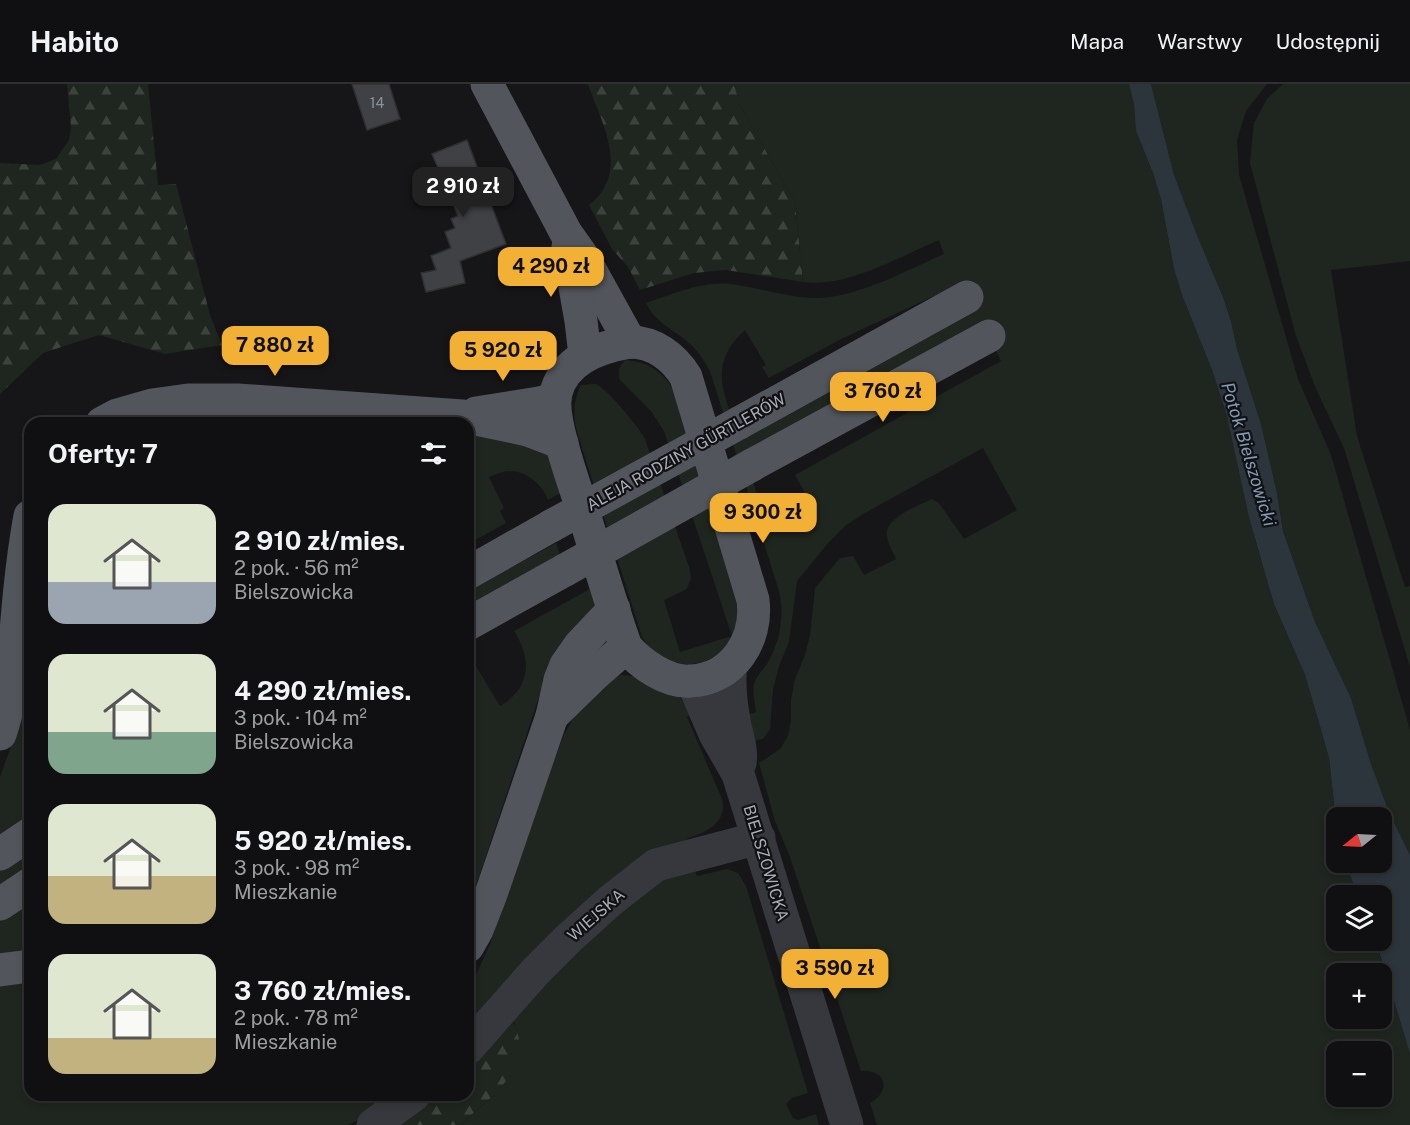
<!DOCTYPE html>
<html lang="pl">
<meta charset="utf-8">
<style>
body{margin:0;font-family:"Public Sans",sans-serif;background:#1e1e20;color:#f1f3f6;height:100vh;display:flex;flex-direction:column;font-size:22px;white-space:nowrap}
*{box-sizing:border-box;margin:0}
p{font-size:20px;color:#9c9d9f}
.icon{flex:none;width:33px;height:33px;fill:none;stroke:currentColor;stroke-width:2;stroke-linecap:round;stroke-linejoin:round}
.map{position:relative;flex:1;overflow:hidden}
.details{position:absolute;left:24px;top:333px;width:450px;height:684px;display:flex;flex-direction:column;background:#101012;border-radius:18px;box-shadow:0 3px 9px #0003,0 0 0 2px #303032}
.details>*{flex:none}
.needle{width:39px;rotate:252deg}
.tools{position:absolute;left:1326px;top:723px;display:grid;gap:12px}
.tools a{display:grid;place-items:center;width:66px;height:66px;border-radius:12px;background:#101012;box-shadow:0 3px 9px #0003,0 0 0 2px #303032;font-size:30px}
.price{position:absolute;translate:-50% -51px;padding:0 14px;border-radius:12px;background:#f2b134;color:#111;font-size:20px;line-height:39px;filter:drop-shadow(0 2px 3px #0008)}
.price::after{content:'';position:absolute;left:50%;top:36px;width:18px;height:14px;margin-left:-9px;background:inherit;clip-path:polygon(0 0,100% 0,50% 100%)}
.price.active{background:#222;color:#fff}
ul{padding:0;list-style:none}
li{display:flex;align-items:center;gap:18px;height:150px;padding:0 24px}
li span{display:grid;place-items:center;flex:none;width:168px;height:120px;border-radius:18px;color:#555}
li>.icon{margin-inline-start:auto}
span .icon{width:72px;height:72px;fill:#fffc;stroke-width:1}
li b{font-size:26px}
h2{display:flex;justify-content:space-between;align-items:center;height:72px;padding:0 24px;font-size:26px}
header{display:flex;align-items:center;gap:36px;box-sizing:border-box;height:84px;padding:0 30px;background:#101012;border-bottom:2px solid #303032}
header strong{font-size:28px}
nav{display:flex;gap:33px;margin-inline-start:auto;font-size:21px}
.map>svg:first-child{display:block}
.grass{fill:#1e261f;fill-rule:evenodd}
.forest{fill:url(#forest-firs)}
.water{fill:#2c353c}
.building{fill:#404145;stroke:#303034;stroke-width:1.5}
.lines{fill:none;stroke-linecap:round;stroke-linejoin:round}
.minor{stroke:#37383d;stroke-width:33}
.major{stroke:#53555c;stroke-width:33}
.major-bridge{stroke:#53555c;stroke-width:33}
.labels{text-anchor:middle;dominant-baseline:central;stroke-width:4.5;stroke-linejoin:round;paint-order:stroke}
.number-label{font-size:14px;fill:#8e929b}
.street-label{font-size:16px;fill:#a8adb8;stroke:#111113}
.water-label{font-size:18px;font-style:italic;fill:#7f9bb3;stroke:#111113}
</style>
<header>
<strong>Habito</strong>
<nav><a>Mapa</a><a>Warstwy</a><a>Udostępnij</a></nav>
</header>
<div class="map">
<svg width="1410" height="1041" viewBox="0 0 1410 1041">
<defs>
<pattern id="forest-firs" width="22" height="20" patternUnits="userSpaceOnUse" patternTransform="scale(1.5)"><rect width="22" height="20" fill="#1e261f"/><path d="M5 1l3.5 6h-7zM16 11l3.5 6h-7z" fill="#3c433d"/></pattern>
</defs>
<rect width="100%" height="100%" fill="#161618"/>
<g class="grass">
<path d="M734 0H1129L1134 21 1136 47 1153 89 1161 115 1174 185 1182 211 1212 286 1227 332 1256 459 1274 520 1305 591 1329 674 1336 737V778L1346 779 1357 811 1336 812V856L1376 858 1410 970V1041H877L870 1019C892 1007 886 985 861 987L790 773 775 737 759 679 780 665 788 652 791 636V616L795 595 805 571 810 551 815 504 840 474 853 472 864 491 896 475C893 468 888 460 887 452 884 434 918 422 932 415L939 419 964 455 1017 426 983 364 863 430 845 442 829 458 797 497 789 558 779 582 773 606 770 645 763 655 754 657 749 630 756 628C755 618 752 609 754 600 756 592 763 586 767 580 780 558 785 532 779 507L710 287C704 277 699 268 690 260 675 246 655 239 646 219 673 210 702 197 731 200 760 204 789 214 818 214 859 213 907 186 944 170L939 156C899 173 847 204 803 198L795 118 740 22ZM960 200 740 356C726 313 705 282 745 246L766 281 762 283 769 294 841 255ZM989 252 1001 277 795 391 814 425C795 434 783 429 769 415L760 420 745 372ZM1336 890H1382V934H1336ZM1336 968H1382V1012H1336Z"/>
<polygon points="1151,0 1267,0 1246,27 1237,56 1239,91 1298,295 1331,371 1410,646 1410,771 1389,728 1371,680 1351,614 1315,538 1283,447 1277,409 1261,340 1237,265 1231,237 1223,213 1197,151 1174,91"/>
<polygon points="1283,0 1410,0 1410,177 1331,186 1357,352 1405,503 1410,502 1410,583 1344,364 1316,305 1296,252 1250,79 1254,39 1267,15"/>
<path d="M625 276C648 277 664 289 675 308L741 529C738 538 736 553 730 561 728 564 722 567 719 570 692 589 658 580 642 553L577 348C573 331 573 317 581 301 586 301 591 299 596 300 607 305 639 343 645 355L690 486 691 494 687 505 664 516 680 568 732 552 664 347 651 327 620 296C617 287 619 283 625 276Z"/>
<polygon points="215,332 359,339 169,339"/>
<path d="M468 347 542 361 568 405 548 416C543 400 525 386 507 387 501 388 495 391 489 393L504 424 500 427 506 439 468 460Z"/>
<polygon points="556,459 561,474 468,525 468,507"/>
<path d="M597 501 595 519 591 529 543 601 476 802 468 820V572L471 570 476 577 474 579 500 622C531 604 532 575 514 547Z"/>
<polygon points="30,524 30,732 0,752 0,693 14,654"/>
<path d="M620 591C647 590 680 608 694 629L687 633 722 715C728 738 706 749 687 754L689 762 468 949V902L476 891 490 860 547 693 564 651 582 618 611 593Z"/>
<polygon points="30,765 30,783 0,803 0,784"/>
<polygon points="693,781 697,792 727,785 738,789 746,802 808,1009 792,1014 786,1020 793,1034 798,1036 816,1030 819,1041 461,1041 493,1012 519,954 514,938 509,935 639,801"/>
<polygon points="30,816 30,872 0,875 0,836"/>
<polygon points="30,898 30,1011 402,1011 379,1026 348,1041 0,1041 0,902"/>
</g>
<g class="forest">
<polygon points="67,0 148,0 158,101 176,100 210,231 222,261 165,270 99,251 43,269 0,310 0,79 40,81 56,75 69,56 71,43"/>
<path d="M588 0H734L740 22 795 118 803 198 726 186 694 189 640 206 628 183 612 165 589 121C631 88 602 40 588 0Z"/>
<path d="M509 935C515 939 516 944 518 951 530 988 483 1019 461 1041H390L430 1011H468V977Z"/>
</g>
<polygon class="water" points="1129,0 1151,0 1174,91 1197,151 1223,213 1231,237 1237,265 1261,340 1277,409 1283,447 1315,538 1351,614 1371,680 1389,728 1410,771 1410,970 1376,857 1382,856 1382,812 1357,811 1346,779 1382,778 1382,734 1336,734 1336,737 1329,674 1321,646 1305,591 1274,520 1266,493 1249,433 1227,332 1212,286 1182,211 1174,185 1161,115 1153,89 1136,47 1134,21"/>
<g class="building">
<polygon points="352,0 389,0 400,35 367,46"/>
<polygon points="467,56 506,160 460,177 465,199 426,208 421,189 436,186 431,172 451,164 445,148 455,144 451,135 458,132 432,70"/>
</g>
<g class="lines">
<g class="minor">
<path d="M731 581C728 601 731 621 735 642 738 654 742 667 740 679"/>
<polyline points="690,597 697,608 715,650 738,690 847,1041"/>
<polyline points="468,964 535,888 568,855 610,817 656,781 759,754"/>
<polyline points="373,1041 414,1011"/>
</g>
<g class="major">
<polyline points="487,0 566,149 583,173 630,258"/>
<polyline points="568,163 581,237 585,271"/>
<path d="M630 258C654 258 674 273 686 293L753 516C758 556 733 595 691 597 667 599 641 580 626 563 611 521 598 476 585 433 576 405 549 335 556 309 564 275 600 263 630 258Z"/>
<polyline points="476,329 539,319 555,315"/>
<polyline points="102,339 117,331 152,321 188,316 238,316 462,332 528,346 562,359"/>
<polyline points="739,339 967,213"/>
<polyline points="752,381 989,252"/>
<polyline points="468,489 551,442"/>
<polyline points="468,540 565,486"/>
<polyline points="552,632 595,590 626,563"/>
<path d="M0 650C12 617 13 582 16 548 19 509 23 470 30 432"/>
<polyline points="0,770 30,750"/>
<polyline points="0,820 30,800"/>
<polyline points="468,862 477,846 491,810 552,632 560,596 566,581 580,561 614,525"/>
<polyline points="0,886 30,882"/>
</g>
<g class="major-bridge">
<polyline points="551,442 739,339"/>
<polyline points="565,486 752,381"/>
</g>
</g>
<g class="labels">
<g class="number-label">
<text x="377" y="19">14</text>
</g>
<g class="street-label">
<text transform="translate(686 368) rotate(-29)">ALEJA RODZINY GÜRTLERÓW</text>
<text transform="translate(766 779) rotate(73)">BIELSZOWICKA</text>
<text transform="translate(596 831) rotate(-41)">WIEJSKA</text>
</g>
<g class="water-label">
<text transform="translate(1249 370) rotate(73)">Potok Bielszowicki</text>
</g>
</g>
</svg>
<div class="tools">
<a><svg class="needle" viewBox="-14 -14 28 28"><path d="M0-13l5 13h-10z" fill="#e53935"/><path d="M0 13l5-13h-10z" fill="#9c9d9f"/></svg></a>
<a><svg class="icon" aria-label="layers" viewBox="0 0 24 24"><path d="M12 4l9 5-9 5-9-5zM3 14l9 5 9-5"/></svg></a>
<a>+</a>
<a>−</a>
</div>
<b class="price active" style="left:463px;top:134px">2 910 zł</b>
<b class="price" style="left:551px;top:214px">4 290 zł</b>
<b class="price" style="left:275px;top:293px">7 880 zł</b>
<b class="price" style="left:503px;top:298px">5 920 zł</b>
<b class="price" style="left:883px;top:339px">3 760 zł</b>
<b class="price" style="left:763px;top:460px">9 300 zł</b>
<b class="price" style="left:835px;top:916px">3 590 zł</b>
<section class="details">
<h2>Oferty: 7<svg class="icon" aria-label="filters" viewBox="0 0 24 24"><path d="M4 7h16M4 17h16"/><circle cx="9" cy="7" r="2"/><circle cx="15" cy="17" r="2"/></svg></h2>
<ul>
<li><span style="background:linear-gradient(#dfe7d0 65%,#9aa5b1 0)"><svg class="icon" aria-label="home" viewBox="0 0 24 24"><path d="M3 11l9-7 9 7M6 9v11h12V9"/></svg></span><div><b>2 910 zł/mies.</b><p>2 pok. · 56 m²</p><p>Bielszowicka</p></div></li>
<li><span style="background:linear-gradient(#dfe7d0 65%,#7fa58c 0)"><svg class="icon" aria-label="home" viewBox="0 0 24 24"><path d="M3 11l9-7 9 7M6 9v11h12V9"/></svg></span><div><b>4 290 zł/mies.</b><p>3 pok. · 104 m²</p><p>Bielszowicka</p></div></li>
<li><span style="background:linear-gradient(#dfe7d0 60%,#c2b280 0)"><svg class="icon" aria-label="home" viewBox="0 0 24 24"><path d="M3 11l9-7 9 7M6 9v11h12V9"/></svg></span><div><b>5 920 zł/mies.</b><p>3 pok. · 98 m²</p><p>Mieszkanie</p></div></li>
<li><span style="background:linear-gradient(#dfe7d0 70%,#c2b280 0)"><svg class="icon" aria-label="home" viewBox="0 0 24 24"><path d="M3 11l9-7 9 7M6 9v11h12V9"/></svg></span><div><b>3 760 zł/mies.</b><p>2 pok. · 78 m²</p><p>Mieszkanie</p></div></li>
</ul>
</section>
</div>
